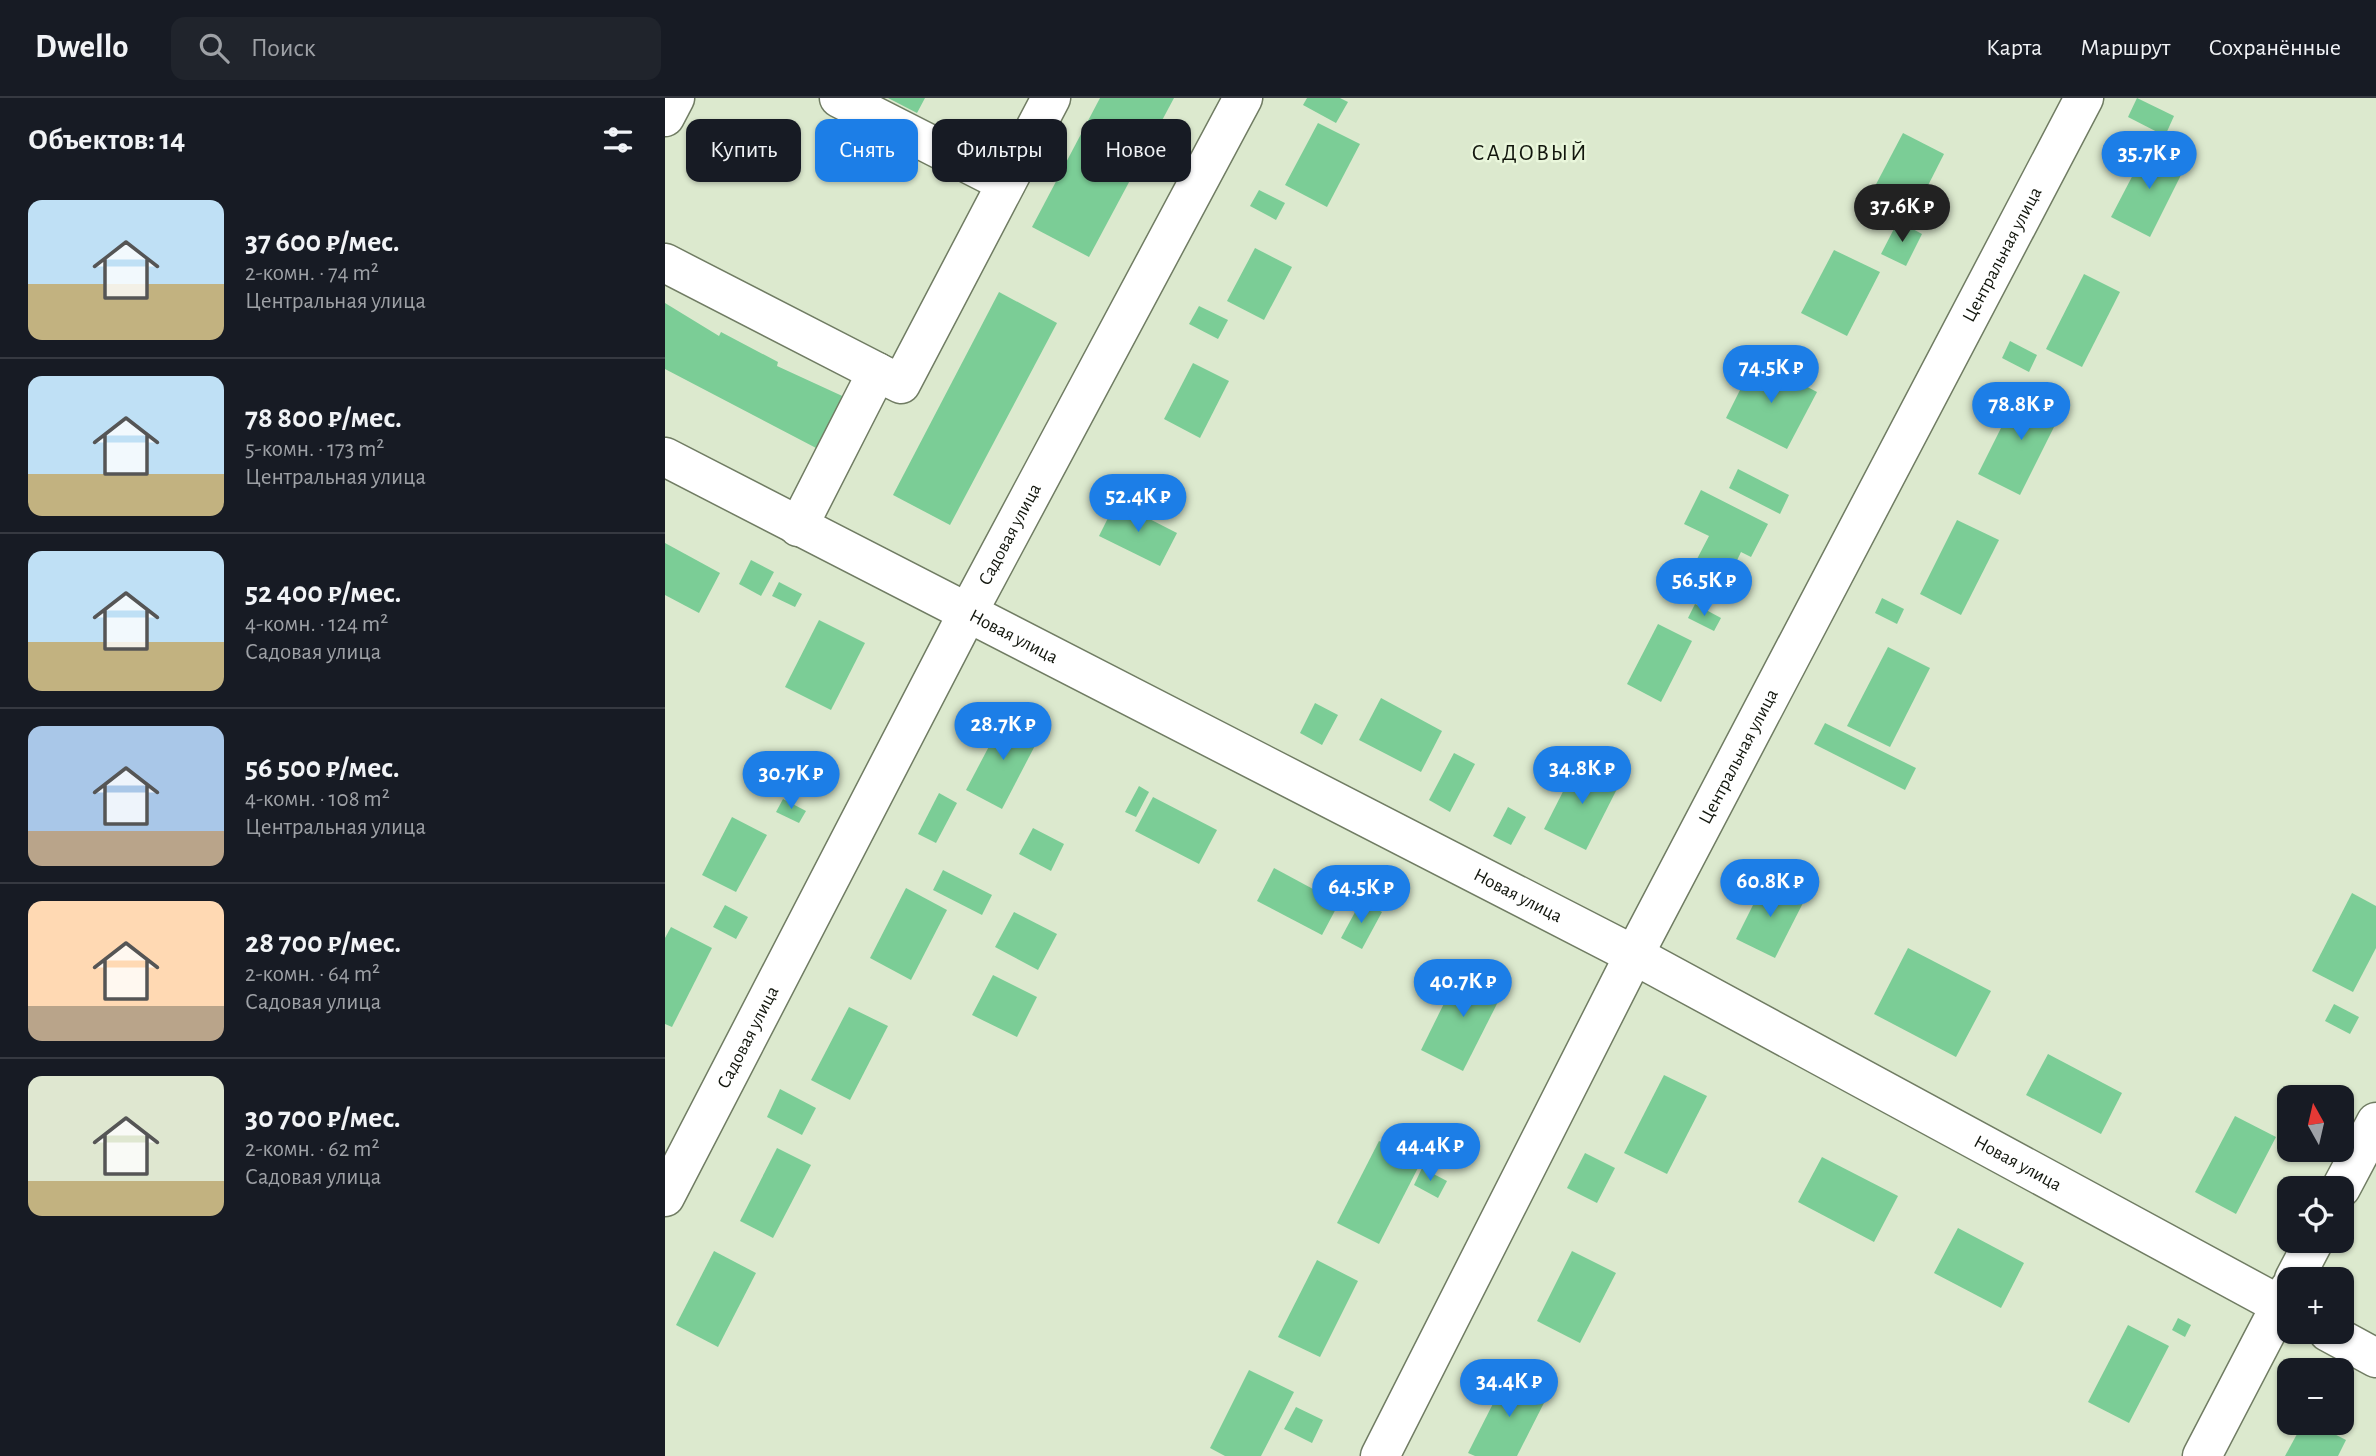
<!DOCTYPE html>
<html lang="ru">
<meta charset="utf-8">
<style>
body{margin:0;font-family:"Alegreya Sans",sans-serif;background:#20242c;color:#f1f3f6;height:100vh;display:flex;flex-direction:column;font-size:26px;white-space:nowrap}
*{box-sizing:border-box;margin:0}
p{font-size:23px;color:#9ea1a6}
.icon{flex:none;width:38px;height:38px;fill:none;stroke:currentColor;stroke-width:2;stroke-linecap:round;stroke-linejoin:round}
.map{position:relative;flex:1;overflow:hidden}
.sheet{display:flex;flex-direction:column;background:#171b24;width:665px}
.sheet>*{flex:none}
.hud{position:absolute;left:21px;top:21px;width:665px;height:63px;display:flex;gap:14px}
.needle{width:46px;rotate:352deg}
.tools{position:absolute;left:1612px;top:987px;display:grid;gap:14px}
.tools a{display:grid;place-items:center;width:77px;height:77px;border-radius:14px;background:#171b24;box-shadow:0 2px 5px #0004;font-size:35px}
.price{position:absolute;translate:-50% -60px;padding:0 16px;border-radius:24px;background:#1c7ee7;color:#fff;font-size:23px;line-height:46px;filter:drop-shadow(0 2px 4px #0008)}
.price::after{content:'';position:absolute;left:50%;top:42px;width:21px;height:16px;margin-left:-10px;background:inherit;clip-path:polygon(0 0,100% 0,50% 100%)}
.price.active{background:#222;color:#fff}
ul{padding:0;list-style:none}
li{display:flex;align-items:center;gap:21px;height:175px;padding:0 28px}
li+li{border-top:2px solid #363941}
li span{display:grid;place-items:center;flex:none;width:196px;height:140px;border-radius:14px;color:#555}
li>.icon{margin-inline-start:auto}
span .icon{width:84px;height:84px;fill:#fffc;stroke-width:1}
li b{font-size:30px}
h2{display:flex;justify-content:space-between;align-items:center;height:84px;padding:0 28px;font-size:30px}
.tag{padding:0 24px;border-radius:14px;background:#171b24;box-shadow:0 2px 5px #0004;font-size:24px;line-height:63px}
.tag.active{background:#1c7ee7;color:#fff}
header{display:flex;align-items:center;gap:42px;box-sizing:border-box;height:98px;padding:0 35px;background:#171b24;border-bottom:2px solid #363941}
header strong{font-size:33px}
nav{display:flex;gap:38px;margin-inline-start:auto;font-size:24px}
.search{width:490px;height:63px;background:#20242c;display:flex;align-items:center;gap:18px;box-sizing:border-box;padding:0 24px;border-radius:14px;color:#9ea1a6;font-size:26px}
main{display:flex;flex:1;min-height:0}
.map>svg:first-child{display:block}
.building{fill:#7bcd96}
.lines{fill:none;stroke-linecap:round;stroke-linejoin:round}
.minor-casing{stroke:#707c63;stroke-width:41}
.minor{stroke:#fff;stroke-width:38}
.labels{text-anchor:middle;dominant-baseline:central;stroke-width:5;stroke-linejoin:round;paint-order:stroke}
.street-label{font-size:19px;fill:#12160d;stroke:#e9f6db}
.quarter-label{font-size:23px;letter-spacing:2px;fill:#12160d;stroke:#e9f6db}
</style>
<header>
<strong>Dwello</strong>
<div class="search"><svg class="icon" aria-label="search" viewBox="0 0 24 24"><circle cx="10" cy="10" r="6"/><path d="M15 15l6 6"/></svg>Поиск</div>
<nav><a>Карта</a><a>Маршрут</a><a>Сохранённые</a></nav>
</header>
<main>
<section class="sheet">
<h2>Объектов: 14<svg class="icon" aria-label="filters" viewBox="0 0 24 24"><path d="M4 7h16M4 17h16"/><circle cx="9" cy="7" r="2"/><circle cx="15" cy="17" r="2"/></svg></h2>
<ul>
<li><span style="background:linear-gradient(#bfe0f5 60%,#c2b280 0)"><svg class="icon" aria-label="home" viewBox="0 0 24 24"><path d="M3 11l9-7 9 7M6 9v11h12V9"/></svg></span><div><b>37 600 ₽/мес.</b><p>2-комн. · 74 m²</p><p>Центральная улица</p></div></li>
<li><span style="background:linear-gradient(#bfe0f5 70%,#c2b280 0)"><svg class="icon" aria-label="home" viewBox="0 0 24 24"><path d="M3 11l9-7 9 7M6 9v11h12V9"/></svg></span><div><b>78 800 ₽/мес.</b><p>5-комн. · 173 m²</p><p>Центральная улица</p></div></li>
<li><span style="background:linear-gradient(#bfe0f5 65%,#c2b280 0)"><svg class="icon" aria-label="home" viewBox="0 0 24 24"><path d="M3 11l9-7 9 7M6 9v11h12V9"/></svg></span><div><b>52 400 ₽/мес.</b><p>4-комн. · 124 m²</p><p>Садовая улица</p></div></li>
<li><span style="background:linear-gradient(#a9c7e8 75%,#b9a48a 0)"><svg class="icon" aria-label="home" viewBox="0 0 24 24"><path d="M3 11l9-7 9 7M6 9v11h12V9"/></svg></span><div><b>56 500 ₽/мес.</b><p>4-комн. · 108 m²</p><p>Центральная улица</p></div></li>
<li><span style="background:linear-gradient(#ffd9b3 75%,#b9a48a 0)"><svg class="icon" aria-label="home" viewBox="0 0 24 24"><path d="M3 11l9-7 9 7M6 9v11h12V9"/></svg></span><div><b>28 700 ₽/мес.</b><p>2-комн. · 64 m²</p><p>Садовая улица</p></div></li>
<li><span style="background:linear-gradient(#dfe7d0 75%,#c2b280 0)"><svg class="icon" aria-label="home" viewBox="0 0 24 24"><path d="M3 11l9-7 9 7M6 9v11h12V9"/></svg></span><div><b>30 700 ₽/мес.</b><p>2-комн. · 62 m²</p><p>Садовая улица</p></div></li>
</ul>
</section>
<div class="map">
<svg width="1711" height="1358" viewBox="0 0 1711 1358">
<rect width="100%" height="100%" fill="#dce9ce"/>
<g class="building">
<polygon points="223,0 260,0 252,15"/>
<polygon points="435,0 509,0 424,159 367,129"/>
<polygon points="642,0 675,0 683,4 671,25 638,7"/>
<polygon points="1472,0 1509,18 1500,38 1463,19"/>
<polygon points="653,25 695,46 662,109 620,87"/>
<polygon points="1238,35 1279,56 1250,113 1208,92"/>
<polygon points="1483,48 1521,67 1485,139 1446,119"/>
<polygon points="594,92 620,105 611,122 585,108"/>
<polygon points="1233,123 1257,136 1241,168 1216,156"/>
<polygon points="590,150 627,169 599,222 562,203"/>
<polygon points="1169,152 1215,174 1182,238 1136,215"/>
<polygon points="1419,176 1455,194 1417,269 1381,251"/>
<polygon points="334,194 392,225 285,427 228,397"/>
<polygon points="0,205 54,238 56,234 113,264 112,268 186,302 153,351 0,271"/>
<polygon points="534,208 563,222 553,241 524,226"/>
<polygon points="1345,243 1372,257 1364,274 1337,260"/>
<polygon points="1090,262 1152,294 1122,351 1061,320"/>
<polygon points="528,265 564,283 535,340 499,321"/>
<polygon points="1356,290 1398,311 1355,397 1313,376"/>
<polygon points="1073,371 1124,397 1115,416 1064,390"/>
<polygon points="1036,392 1103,426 1086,459 1076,454 1065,477 1032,461 1044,438 1019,426"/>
<polygon points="451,404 512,435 495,468 434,438"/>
<polygon points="1292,422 1334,442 1296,517 1255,496"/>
<polygon points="0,445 55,475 34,515 0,497"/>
<polygon points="86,462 109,474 96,498 74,486"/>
<polygon points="114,484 137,496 130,509 107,498"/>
<polygon points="1217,500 1239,511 1232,526 1210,515"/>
<polygon points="1030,506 1056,520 1049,533 1023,520"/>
<polygon points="154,522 200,545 166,612 120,589"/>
<polygon points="993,526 1027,543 996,604 962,586"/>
<polygon points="1223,549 1265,570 1225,649 1182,628"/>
<polygon points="716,600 777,633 756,674 694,642"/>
<polygon points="650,605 673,617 657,647 635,635"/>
<polygon points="340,618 376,636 337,711 301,692"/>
<polygon points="1160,625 1251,670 1240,692 1149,646"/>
<polygon points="789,655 810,666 785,714 764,702"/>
<polygon points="913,664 955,685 921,752 879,731"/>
<polygon points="474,688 484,694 471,719 460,714"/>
<polygon points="274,695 292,705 271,745 253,736"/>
<polygon points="488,699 552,732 534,766 470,733"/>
<polygon points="118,701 141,713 134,725 111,714"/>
<polygon points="843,709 861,719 846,747 828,738"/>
<polygon points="67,719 102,737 71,794 37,777"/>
<polygon points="368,730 399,746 386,773 354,756"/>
<polygon points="609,770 674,805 657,837 592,803"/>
<polygon points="278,772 327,797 317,817 268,792"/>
<polygon points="1101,781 1140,801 1110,860 1071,841"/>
<polygon points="241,790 282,812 246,882 205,860"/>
<polygon points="1687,795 1711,808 1711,850 1688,894 1647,873"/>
<polygon points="696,803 717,814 697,851 676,840"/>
<polygon points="60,807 83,819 71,841 48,829"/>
<polygon points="349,814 392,836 373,872 330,849"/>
<polygon points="6,829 47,850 7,929 0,926 0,840"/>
<polygon points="1243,850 1326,893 1291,959 1209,916"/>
<polygon points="797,869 840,890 798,973 756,952"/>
<polygon points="328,877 372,899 352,939 307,917"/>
<polygon points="1669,906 1694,919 1685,936 1660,923"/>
<polygon points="184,909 223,928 185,1002 146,982"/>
<polygon points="1383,956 1457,995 1436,1036 1361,997"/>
<polygon points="999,977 1042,998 1002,1076 959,1055"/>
<polygon points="115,991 151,1010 137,1037 102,1019"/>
<polygon points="1570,1018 1611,1039 1571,1116 1530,1094"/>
<polygon points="714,1043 756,1064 714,1146 672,1125"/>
<polygon points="112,1050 146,1067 108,1140 75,1123"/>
<polygon points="920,1055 950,1070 932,1105 902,1090"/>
<polygon points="1157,1059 1233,1098 1209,1144 1133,1104"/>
<polygon points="757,1070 782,1083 773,1100 749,1087"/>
<polygon points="1293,1130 1359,1165 1336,1210 1269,1175"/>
<polygon points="49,1153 91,1175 53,1249 11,1227"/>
<polygon points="907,1153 951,1175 915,1245 872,1223"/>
<polygon points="652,1162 693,1183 655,1259 613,1239"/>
<polygon points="1513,1220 1526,1227 1520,1239 1507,1232"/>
<polygon points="1463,1227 1504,1248 1464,1325 1423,1304"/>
<polygon points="584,1272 629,1294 596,1358 560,1358 545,1350"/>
<polygon points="844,1274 884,1295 852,1358 810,1358 803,1355"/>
<polygon points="631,1309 658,1322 647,1345 619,1331"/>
<polygon points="1638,1325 1648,1325 1681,1342 1673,1358 1620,1358"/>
</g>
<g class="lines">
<defs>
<g id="minor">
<polyline points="174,0 341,85"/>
<polyline points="0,19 10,0"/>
<polyline points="0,165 212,274"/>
<path id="s1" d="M0 359 969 857 1624 1212"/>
<polyline points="133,429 212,274 236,286 386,0"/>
<polyline points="1676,1090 1711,1024"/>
<path id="s2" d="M0 1099 302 516 578 0"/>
<polyline points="1629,1181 1649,1143"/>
<polyline points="1663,1234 1711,1260"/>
<path id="s3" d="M715 1358 969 857 1419 0"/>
<polyline points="1537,1358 1624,1191"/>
</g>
</defs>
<use href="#minor" class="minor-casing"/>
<use href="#minor" class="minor"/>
</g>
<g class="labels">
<g class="street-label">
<text stroke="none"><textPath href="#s3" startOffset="1353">Центральная улица</textPath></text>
<text stroke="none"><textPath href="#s2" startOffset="747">Садовая улица</textPath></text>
<text stroke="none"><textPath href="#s1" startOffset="392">Новая улица</textPath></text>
<text stroke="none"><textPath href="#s3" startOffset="786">Центральная улица</textPath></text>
<text stroke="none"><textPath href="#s1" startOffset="959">Новая улица</textPath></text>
<text stroke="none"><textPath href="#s2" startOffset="180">Садовая улица</textPath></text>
<text stroke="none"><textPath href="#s1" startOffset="1526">Новая улица</textPath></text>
</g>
<g class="quarter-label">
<text x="865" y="55">САДОВЫЙ</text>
</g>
</g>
</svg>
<div class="tools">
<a><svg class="needle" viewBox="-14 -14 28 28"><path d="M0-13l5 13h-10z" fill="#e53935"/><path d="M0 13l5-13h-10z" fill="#9ea1a6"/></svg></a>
<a><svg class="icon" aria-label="locate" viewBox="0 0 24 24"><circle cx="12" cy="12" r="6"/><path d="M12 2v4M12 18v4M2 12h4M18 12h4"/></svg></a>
<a>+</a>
<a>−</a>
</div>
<b class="price" style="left:1484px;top:93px">35.7K ₽</b>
<b class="price active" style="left:1237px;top:146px">37.6K ₽</b>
<b class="price" style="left:1106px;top:307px">74.5K ₽</b>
<b class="price" style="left:1356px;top:344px">78.8K ₽</b>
<b class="price" style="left:473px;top:436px">52.4K ₽</b>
<b class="price" style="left:1039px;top:520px">56.5K ₽</b>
<b class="price" style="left:338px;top:664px">28.7K ₽</b>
<b class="price" style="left:917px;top:708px">34.8K ₽</b>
<b class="price" style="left:126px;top:713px">30.7K ₽</b>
<b class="price" style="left:1105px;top:821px">60.8K ₽</b>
<b class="price" style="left:696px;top:827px">64.5K ₽</b>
<b class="price" style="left:798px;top:921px">40.7K ₽</b>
<b class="price" style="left:765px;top:1085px">44.4K ₽</b>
<b class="price" style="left:844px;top:1321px">34.4K ₽</b>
<div class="hud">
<a class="tag">Купить</a>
<a class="tag active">Снять</a>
<a class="tag">Фильтры</a>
<a class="tag">Новое</a>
</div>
</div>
</main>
